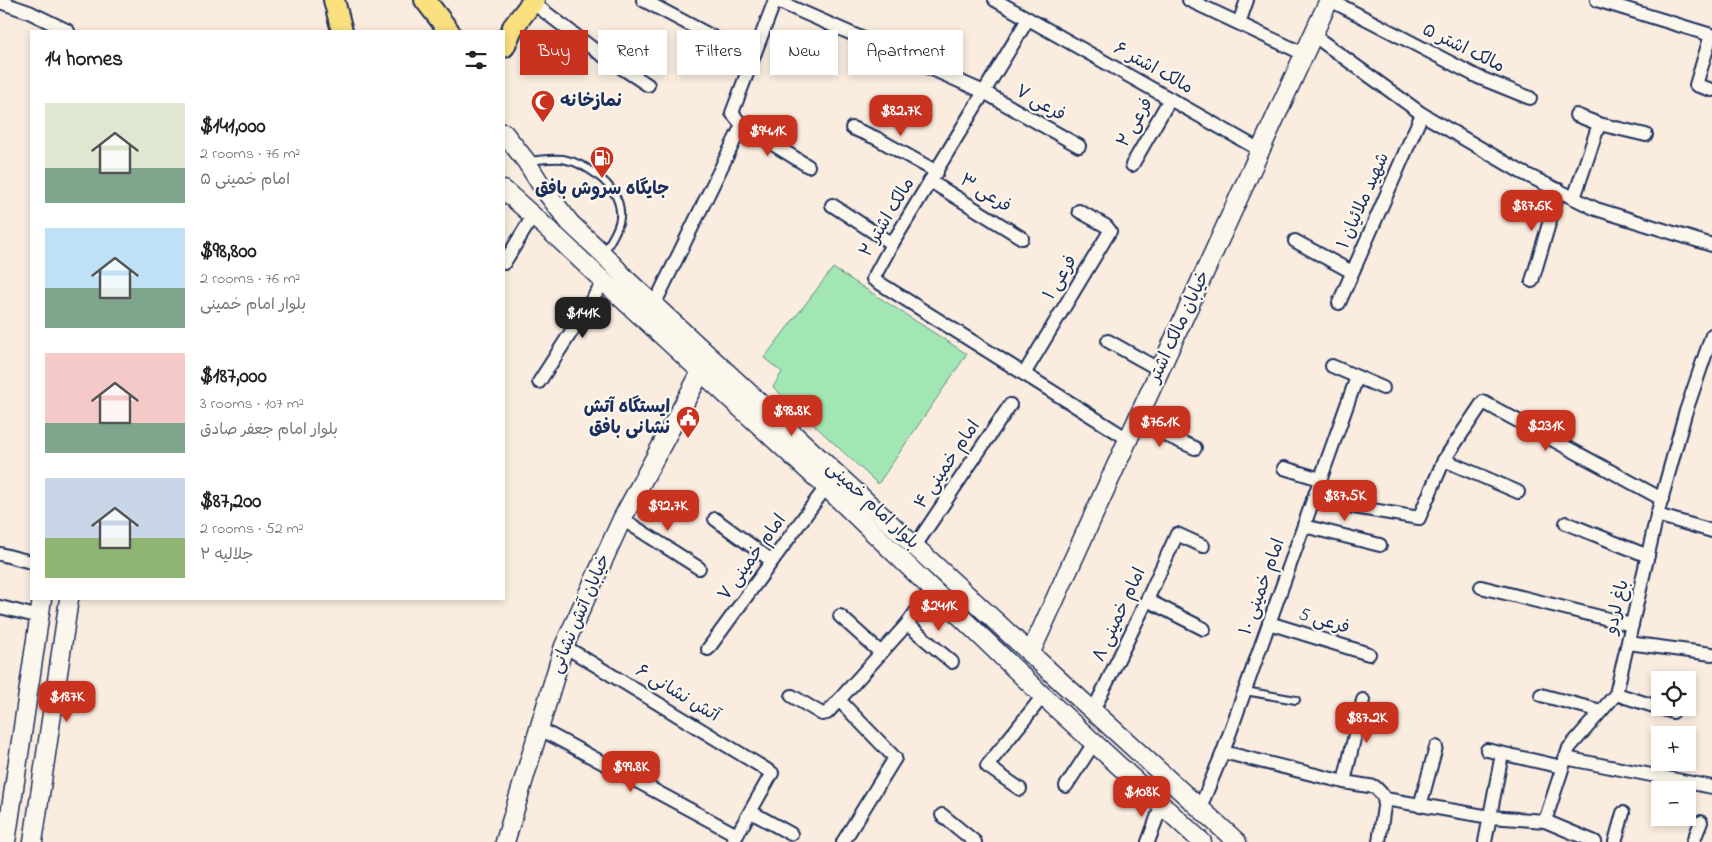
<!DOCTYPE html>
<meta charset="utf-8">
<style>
body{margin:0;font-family:"Indie Flower","Playpen Sans Arabic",sans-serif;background:#f6f6f6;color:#222;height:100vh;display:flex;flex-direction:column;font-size:19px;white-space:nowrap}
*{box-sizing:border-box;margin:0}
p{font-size:16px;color:#767676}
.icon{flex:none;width:28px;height:28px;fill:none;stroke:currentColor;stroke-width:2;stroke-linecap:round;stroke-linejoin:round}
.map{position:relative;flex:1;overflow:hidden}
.drawer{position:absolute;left:30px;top:30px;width:475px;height:570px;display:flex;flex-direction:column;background:#fff;border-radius:0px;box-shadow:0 2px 8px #0003}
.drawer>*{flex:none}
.guide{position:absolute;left:520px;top:30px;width:475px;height:45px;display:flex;gap:10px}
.tools{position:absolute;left:1651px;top:671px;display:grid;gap:10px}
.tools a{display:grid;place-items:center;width:45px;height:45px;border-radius:0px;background:#fff;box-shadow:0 2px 8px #0003;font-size:25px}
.price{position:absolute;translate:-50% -42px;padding:0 11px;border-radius:10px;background:#c8321e;color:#fff;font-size:16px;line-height:32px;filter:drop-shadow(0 1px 2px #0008)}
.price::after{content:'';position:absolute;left:50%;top:30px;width:15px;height:11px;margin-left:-8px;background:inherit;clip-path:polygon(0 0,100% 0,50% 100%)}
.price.selected{background:#222;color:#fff}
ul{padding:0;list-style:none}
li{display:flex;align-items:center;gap:15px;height:125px;padding:0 15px}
li span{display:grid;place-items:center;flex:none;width:140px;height:100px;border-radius:0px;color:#555}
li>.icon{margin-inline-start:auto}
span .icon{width:60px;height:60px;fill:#fffc;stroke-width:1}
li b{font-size:21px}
h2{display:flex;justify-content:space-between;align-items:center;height:60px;padding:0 15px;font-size:21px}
.tag{padding:0 18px;border-radius:0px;background:#fff;box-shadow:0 2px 8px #0003;font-size:18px;line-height:45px}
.tag.selected{background:#c8321e;color:#fff}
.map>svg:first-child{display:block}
.green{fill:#a2e7b3;stroke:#5e8b88}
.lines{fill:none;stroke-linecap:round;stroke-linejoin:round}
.lane-casing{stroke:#1b2f5e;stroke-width:10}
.street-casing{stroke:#1b2f5e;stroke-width:16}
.secondary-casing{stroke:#1b2f5e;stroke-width:21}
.primary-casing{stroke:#1b2f5e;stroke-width:24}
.lane{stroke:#fbf7ec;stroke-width:6}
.street{stroke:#fbf7ec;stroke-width:12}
.secondary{stroke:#fbf7ec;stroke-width:18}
.primary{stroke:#fbe080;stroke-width:20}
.labels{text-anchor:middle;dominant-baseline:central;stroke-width:4.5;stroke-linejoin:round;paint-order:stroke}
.street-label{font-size:18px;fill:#1b2f5e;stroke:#fbf7ec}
.poi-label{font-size:18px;font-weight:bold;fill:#1b2f5e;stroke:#fbf7ec;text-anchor:start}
</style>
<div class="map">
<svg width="1712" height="842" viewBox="0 0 1712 842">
<rect width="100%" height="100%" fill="#faecdf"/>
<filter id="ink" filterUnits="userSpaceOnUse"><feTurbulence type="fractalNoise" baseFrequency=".02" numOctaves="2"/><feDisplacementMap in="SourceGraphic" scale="10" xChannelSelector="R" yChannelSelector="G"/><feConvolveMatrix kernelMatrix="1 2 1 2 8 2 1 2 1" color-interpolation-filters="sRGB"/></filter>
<g filter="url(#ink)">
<polygon class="green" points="833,268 967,354 878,484 773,387 782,372 764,358"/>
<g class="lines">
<defs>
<g id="lane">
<path d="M528 161C539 160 552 158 563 159 588 164 623 188 620 218 619 230 609 242 604 253"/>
<polyline points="1245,691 1296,700"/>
</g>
<g id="street">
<polyline points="643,0 753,58"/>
<polyline points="775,0 984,92 1079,146"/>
<polyline points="995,0 1260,150"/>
<polyline points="1189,0 1304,54"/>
<polyline points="1330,0 1478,77 1530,98"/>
<polyline points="1597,0 1711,35 1696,85 1712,90"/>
<polyline points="0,2 29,12 68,31"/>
<polyline points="532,2 596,51 648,85"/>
<polyline points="1028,19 892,244 873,279 1128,439"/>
<polyline points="1239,23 1247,0"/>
<polyline points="1313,35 1422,114 1521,172 1596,209 1712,245"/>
<polyline points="1599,124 1646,135"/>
<polyline points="742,125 808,166"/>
<polyline points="852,128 876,138 937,172"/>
<polyline points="1132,165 1170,99"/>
<polyline points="930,181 1022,238"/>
<polyline points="1574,198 1599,124 1576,115"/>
<polyline points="832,205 892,244"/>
<polyline points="1295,241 1352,272"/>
<polyline points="504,263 533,216"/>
<polyline points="1532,281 1559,190"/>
<polyline points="1339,303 1422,114"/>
<polyline points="654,305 742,125 732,113 775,0"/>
<polyline points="1108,341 1160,370"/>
<polyline points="1332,366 1383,388"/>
<polyline points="1024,374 1110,231 1106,226 1079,211"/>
<polyline points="539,382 604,281"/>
<polyline points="1136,422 1195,448"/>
<polyline points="1444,460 1518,492"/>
<polyline points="1284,468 1320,479"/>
<polyline points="1313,500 1419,518 1444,460 1483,402 1662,499"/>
<polyline points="1657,515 1712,531"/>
<polyline points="622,519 699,568"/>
<polyline points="715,519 772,561"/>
<polyline points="1566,523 1648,556"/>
<polyline points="1304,526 1380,545"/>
<polyline points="915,546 1010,405"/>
<polyline points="0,554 31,562"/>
<polyline points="1481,587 1632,625"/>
<polyline points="1147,600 1204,629"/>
<polyline points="0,607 40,617"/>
<polyline points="840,616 881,653"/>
<polyline points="1269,623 1369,654"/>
<polyline points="907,624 952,662"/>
<polyline points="1628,643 1712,654"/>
<polyline points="564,646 772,773 733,842"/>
<polyline points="708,649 826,487"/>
<polyline points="1616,694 1673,712"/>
<polyline points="1541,695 1601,711"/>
<polyline points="792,696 822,714 827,713 839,700"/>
<polyline points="1093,711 1147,600 1177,534 1203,546"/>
<polyline points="538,728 737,835"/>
<polyline points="1487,750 1562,767"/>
<polyline points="1223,752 1344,782 1375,787 1380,792 1385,799 1490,817 1545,821 1595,842"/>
<polyline points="1565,758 1712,787"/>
<polyline points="1344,782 1363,700"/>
<polyline points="1066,786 1094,743"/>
<polyline points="1020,789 987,766 1043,696"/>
<polyline points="1420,806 1436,747"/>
<polyline points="1200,808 1223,752 1357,377"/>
<polyline points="751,812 791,834"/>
<polyline points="942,815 975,842"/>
<polyline points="1545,821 1569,748 1616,694 1657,515 1685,414 1712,335"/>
<polyline points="843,842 895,758 839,700 907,624 932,590"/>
<polyline points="1148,842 1162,804"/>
<polyline points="1379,842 1385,799"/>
<polyline points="1485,842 1502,754"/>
<polyline points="1615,842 1623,813"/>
<polyline points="1693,842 1701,822"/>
</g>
<g id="secondary">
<polyline points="504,133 526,161 543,188 570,223 603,254 627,280 1058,679 1237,842"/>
<polyline points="504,190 559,239 618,295 826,487 1043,696 1202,842"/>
<polyline points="1030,654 1329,0"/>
<polyline points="6,842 42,599"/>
<polyline points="33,842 69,599"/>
<polyline points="505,842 564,646 622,519 701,372"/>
</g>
<g id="primary">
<polyline points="334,0 342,31"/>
<polyline points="425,0 449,31"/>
<polyline points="504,47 513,27 534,0"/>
</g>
</defs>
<use href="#lane" class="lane-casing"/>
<use href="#street" class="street-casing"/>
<use href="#secondary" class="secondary-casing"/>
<use href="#primary" class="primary-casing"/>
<use href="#lane" class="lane"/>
<use href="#street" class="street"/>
<use href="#secondary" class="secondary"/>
<use href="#primary" class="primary"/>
</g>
</g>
<defs>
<symbol id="mosque-pin" viewBox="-11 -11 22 30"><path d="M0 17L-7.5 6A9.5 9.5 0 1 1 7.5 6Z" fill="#c8321e" stroke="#fbf7ec"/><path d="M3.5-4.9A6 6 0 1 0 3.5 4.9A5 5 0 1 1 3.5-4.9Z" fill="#fff"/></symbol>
<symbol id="fuel-pin" viewBox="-11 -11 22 30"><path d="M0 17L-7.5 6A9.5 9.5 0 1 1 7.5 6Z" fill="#c8321e" stroke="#fbf7ec"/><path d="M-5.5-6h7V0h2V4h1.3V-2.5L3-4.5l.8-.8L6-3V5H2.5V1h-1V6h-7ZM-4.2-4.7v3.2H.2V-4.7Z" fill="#fff"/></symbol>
<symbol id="civic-pin" viewBox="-11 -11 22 30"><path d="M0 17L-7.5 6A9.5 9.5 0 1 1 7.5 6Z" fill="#c8321e" stroke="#fbf7ec"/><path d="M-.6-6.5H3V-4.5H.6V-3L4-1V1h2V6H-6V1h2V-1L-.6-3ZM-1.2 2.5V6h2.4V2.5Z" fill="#fff"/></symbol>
</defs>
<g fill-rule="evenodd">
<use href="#mosque-pin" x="529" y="88" width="28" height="38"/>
<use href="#fuel-pin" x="588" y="144" width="28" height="38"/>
<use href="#civic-pin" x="674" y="404" width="28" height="38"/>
</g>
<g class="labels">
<g class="street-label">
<text transform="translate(1463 49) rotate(26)">مالک اشتر ۵</text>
<text transform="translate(1153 69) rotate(29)">مالک اشتر ۶</text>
<text transform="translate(1040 104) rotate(30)">فرعی ۷</text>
<text transform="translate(1136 123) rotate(-60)">فرعی ۲</text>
<text transform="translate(985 194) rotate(32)">فرعی ۳</text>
<text transform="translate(1364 201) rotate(-66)">شهید ملائیان ۱</text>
<text transform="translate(888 218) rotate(-59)">مالک اشتر ۲</text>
<text transform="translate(1061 278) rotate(-59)">فرعی ۱</text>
<text transform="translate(1180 327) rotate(-65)">خیابان مالک اشتر</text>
<text transform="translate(948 465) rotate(-56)">امام خمینی ۴</text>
<text transform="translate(872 506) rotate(43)">بلوار امام خمینی</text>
<text transform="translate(753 558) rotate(-54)">امام خمینی ۷</text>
<text transform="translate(1263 587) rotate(-70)">امام خمینی ۱۰</text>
<text transform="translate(1618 607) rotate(-77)">باغ لردو</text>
<text transform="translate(581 614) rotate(-67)">خیابان آتش نشانی</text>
<text transform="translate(1120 615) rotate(-65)">امام خمینی ۸</text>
<text transform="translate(1324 622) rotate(17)">فرعی 5</text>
<text transform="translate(677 694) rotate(31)">آتش نشانی ۶</text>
</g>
<g class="poi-label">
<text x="560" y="102">نمازخانه</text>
<text x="602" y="190" text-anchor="middle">جایگاه سروش بافق</text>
<text x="670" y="408" text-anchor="end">ایستگاه آتش<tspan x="670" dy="21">نشانی بافق</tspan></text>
</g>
</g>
</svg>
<div class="tools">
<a><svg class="icon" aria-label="locate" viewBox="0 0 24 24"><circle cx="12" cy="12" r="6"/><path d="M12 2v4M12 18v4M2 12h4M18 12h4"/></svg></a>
<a>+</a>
<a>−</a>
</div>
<b class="price" style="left:901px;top:137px">$82.7K</b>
<b class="price" style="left:768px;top:157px">$94.1K</b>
<b class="price" style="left:1532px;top:232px">$87.6K</b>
<b class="price selected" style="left:583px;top:339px">$141K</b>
<b class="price" style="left:792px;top:437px">$98.8K</b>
<b class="price" style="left:1160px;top:448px">$76.1K</b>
<b class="price" style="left:1546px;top:452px">$231K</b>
<b class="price" style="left:1345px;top:522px">$87.5K</b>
<b class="price" style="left:668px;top:532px">$92.7K</b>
<b class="price" style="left:939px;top:632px">$241K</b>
<b class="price" style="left:67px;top:723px">$187K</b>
<b class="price" style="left:1367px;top:744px">$87.2K</b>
<b class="price" style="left:631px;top:793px">$99.8K</b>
<b class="price" style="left:1142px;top:818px">$108K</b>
<div class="guide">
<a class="tag selected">Buy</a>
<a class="tag">Rent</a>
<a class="tag">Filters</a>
<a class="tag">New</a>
<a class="tag">Apartment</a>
</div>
<section class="drawer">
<h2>14 homes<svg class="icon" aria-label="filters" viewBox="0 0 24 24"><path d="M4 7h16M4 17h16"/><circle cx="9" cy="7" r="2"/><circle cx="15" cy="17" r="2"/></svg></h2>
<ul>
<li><span style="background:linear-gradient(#dfe7d0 65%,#7fa58c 0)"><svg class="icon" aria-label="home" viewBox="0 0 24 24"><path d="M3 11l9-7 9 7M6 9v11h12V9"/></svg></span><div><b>$141,000</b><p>2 rooms · 76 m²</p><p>امام خمینی ۵</p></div></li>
<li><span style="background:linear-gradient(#bfe0f5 60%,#7fa58c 0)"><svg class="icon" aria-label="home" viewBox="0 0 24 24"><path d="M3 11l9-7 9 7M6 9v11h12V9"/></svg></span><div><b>$98,800</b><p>2 rooms · 76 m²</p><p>بلوار امام خمینی</p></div></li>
<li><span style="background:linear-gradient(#f6c9c9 70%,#7fa58c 0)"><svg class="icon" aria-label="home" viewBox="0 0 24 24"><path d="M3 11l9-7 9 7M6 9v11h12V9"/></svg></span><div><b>$187,000</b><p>3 rooms · 107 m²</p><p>بلوار امام جعفر صادق</p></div></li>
<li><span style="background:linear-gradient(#c9d6e8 60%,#8fb573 0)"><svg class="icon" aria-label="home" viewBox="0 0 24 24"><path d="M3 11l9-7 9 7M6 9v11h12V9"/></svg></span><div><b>$87,200</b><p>2 rooms · 52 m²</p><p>جلالیه ۲</p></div></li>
</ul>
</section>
</div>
